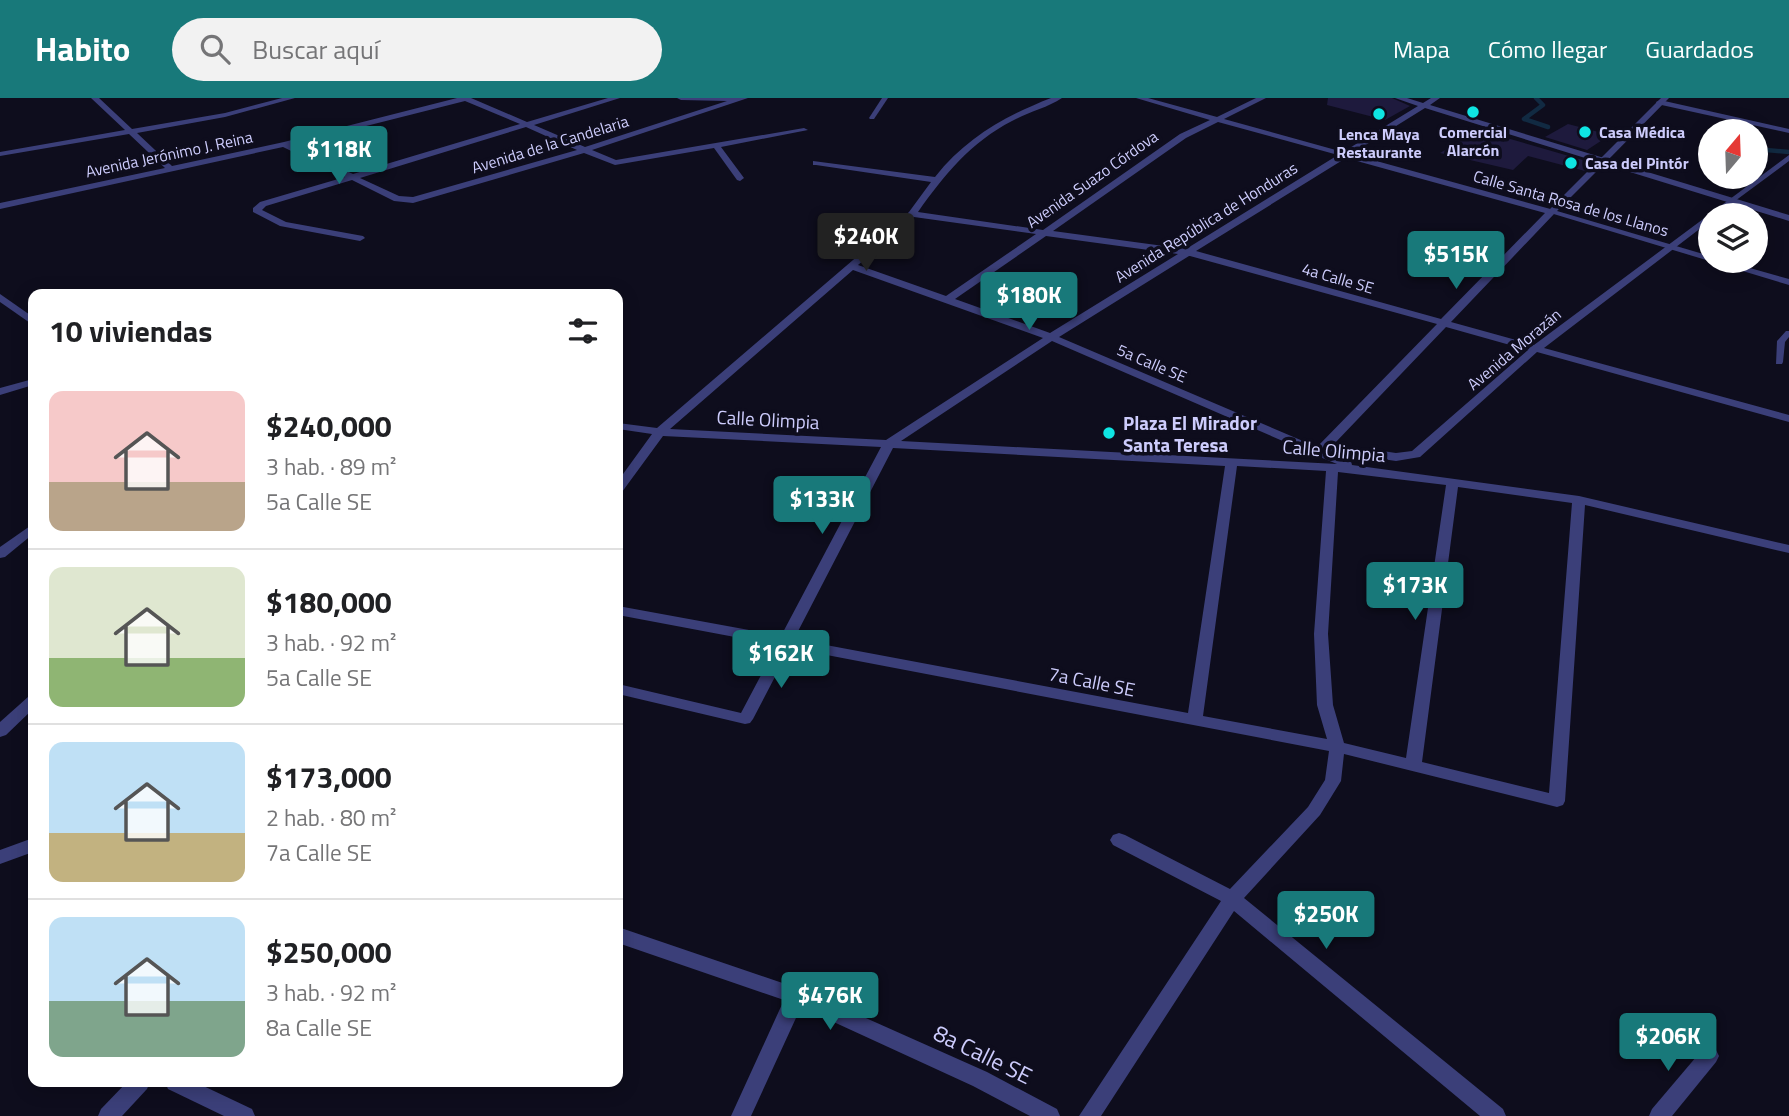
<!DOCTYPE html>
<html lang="es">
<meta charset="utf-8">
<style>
body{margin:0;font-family:"Titillium Web",sans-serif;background:#f2f2f2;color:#202124;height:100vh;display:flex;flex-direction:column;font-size:26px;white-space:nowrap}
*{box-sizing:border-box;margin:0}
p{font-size:23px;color:#757577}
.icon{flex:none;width:38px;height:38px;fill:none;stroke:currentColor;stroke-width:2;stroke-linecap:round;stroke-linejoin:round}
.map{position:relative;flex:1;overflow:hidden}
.details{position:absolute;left:28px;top:191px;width:595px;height:798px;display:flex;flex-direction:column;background:#fff;border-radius:14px;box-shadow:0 4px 18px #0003}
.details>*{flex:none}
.needle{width:46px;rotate:19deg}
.buttons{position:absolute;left:1698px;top:21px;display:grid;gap:14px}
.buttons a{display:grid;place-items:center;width:70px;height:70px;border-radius:50%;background:#fff;box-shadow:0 4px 18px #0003;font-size:35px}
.price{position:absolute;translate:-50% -60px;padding:0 16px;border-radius:7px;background:#18797a;color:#fff;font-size:23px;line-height:46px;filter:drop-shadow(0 2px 4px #0008)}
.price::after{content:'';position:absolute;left:50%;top:42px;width:21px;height:16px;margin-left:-10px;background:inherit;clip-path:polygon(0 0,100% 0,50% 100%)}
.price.on{background:#222;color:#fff}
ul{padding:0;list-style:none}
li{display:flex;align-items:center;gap:21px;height:175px;padding:0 21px}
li+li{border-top:2px solid #e0e0e0}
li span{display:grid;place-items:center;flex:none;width:196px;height:140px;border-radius:14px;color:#555}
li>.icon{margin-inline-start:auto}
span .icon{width:84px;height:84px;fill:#fffc;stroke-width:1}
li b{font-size:30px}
h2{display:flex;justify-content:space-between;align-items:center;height:84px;padding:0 21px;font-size:30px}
header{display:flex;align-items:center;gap:42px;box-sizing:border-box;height:98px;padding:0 35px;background:#18797a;color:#fff}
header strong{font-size:33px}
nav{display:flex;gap:38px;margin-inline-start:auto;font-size:24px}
.search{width:490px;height:63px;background:#f2f2f2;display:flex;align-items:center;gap:18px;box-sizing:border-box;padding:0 24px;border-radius:38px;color:#757577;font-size:26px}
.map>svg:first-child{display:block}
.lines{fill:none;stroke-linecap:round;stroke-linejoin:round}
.stream{stroke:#112a42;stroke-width:4.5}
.building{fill:#1e1a3d}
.service{fill:#3b3f79;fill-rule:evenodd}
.minor{fill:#3b3f79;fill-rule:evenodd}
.tertiary{fill:#3b3f79;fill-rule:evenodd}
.poi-dot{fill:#0fe5e3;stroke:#0e0d1d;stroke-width:2.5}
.labels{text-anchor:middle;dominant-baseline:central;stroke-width:7;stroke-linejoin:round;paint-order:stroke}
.far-poi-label{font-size:16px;font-weight:bold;fill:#cdccfc;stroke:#0e0d1d}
.far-street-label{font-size:16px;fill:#cdccfc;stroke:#0e0d1d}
.street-label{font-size:19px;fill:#cdccfc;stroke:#0e0d1d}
.poi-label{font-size:19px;font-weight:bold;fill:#cdccfc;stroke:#0e0d1d;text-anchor:start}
.near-street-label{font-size:23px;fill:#cdccfc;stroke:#0e0d1d}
</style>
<header>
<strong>Habito</strong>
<div class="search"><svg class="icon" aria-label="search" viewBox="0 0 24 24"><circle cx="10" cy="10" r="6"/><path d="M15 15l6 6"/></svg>Buscar aquí</div>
<nav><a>Mapa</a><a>Cómo llegar</a><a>Guardados</a></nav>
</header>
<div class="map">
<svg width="1789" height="1018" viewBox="0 0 1789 1018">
<rect width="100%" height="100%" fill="#0e0d1d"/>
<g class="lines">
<g class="stream">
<polyline points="1536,0 1543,7 1524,21 1548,29"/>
<polyline points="1755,51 1789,54"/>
</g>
</g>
<g class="building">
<polygon points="1328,0 1392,0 1410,8 1385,22 1327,7"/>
<polygon points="1568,26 1610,37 1587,52 1545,39"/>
<polygon points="1479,32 1586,63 1590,68 1585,73 1528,58 1513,72 1440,55"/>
</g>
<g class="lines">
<g class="service">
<polygon points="882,0 888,0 874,21 870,21 869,20"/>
<polygon points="1786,233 1789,233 1789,239 1785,244 1783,264 1782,266 1776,266 1777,243"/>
</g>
<g class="minor">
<path d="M91 0H99L132 31 225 15 282 0H295L225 19 137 35 172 68 284 44 457 0H471L527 24 608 0H620L534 27 585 49 727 3 681 2 677 0H748L592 52 616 62 804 30 808 32 721 49 744 80 740 83 737 82 714 50 615 67 584 55 413 105 394 103 352 82 266 108 262 112 286 124 363 138 365 140 360 143 280 128 253 114V110L260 104 345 79 283 49 0 111V105L165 70 129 36 0 58V54L125 32ZM465 3 520 26 353 76 291 47ZM526 29 577 52 413 99 399 98 360 80Z"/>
<path d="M1051 0H1062C1047 10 1028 14 1012 23 971 44 944 77 918 114L1043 132 1180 36 1210 22 1136 0H1148L1217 19 1256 0H1266L1224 21 1343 54 1418 8 1395 0H1407L1423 5 1431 0H1440L1430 7 1604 60V64H1598L1425 10 1351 56 1554 112V116L1451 224 1534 247 1789 57V63L1716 117H1710V123L1544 250 1789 317V324L1537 254 1420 359 1396 363 1327 353 1351 363 1352 367 1579 398 1789 447V455L1585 407 1565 703 1563 707 1557 709 1344 656 1341 683 1320 717 1244 800 1503 1011 1506 1018H1480L1234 813 1101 1018H1079L1221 803 1113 747 1110 742 1113 737 1119 735 1125 737 1230 791 1308 709 1325 682 1329 653 790 550 753 621 750 625 745 626 618 596V586L741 615 777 547 618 517V508L781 538 881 349 663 338 622 394 618 395V383L652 336 618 331V325L657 330 909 114 931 84 816 67H813V63L935 79C966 40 1005 18 1051 0ZM1218 24 1338 57 1186 151 1053 133 1186 40ZM1346 60 1545 115 1441 221 1196 153ZM914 119 1036 136 946 198 858 167ZM1046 138 1178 156 1050 235 955 201ZM1189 158H1190L1437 226 1317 349 1059 239ZM853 172 1043 240 886 342 670 331ZM1446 229 1528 252 1412 353 1396 355 1334 346ZM1052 243 1315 357 1337 366 901 343ZM893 350 1225 368 1188 615 794 541ZM1237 368 1326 373 1314 536 1317 607 1327 641 1203 618ZM1338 374 1446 387 1406 660 1344 645 1333 607 1328 536ZM1458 389 1572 405 1549 695 1422 664Z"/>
<polygon points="1660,2 1789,31 1789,35 1657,6 1656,4"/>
<polygon points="0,196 33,219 33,227 0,204"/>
<polygon points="33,281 33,287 0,297 0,290"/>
<polygon points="33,426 33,436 5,459 0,460 0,449"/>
<polygon points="33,598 33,611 6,637 0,639 0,624 28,599"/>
<polygon points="33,740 33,754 0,766 0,752"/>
<polygon points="618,829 803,892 987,974 1057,1011 1060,1018 1030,1018 973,988 801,909 751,1018 731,1018 784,902 618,845"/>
<polygon points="1709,949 1716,952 1719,958 1716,964 1672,1018 1649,1018 1652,1011 1702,952"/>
<polygon points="127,984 150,984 147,991 122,1018 98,1018 101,1011"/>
<polygon points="165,984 195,984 252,1011 255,1018 224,1018 168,991"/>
</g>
<polygon class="tertiary" points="1661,0 1669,0 1608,62 1789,117 1789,123 1604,66 1557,113 1710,158 1710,163 1725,163 1789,181 1789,187 1547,114"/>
</g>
<g class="poi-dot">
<circle cx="1473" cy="14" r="7"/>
<circle cx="1379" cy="16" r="7"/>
<circle cx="1585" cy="34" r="7"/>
<circle cx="1571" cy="65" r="7"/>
<circle cx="1109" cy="335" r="7"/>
</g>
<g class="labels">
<g class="far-poi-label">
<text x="1473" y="34">Comercial<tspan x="1473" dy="18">Alarcón</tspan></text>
<text x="1599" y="34" text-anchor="start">Casa Médica</text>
<text x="1379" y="36">Lenca Maya<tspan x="1379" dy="18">Restaurante</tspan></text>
<text x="1585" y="65" text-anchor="start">Casa del Pintór</text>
</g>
<g class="far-street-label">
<text transform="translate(550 46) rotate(-17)">Avenida de la Candelaria</text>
<text transform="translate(169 56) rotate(-12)">Avenida Jerónimo J. Reina</text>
<text transform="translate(1092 81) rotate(-35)">Avenida Suazo Córdova</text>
<text transform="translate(1571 105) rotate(16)">Calle Santa Rosa de los Llanos</text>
<text transform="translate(1206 124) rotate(-32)">Avenida República de Honduras</text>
<text transform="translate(1338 180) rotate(16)">4a Calle SE</text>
<text transform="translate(1514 251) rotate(-40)">Avenida Morazán</text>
<text transform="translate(1152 265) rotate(23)">5a Calle SE</text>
</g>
<g class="street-label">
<text transform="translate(768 321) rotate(3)">Calle Olimpia</text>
<text transform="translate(1334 352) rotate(5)">Calle Olimpia</text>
<text transform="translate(1092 583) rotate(11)">7a Calle SE</text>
</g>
<g class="poi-label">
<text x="1123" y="324">Plaza El Mirador<tspan x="1123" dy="22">Santa Teresa</tspan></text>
</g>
<g class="near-street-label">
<text transform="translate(983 956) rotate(26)">8a Calle SE</text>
</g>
</g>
</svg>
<div class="buttons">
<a><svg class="needle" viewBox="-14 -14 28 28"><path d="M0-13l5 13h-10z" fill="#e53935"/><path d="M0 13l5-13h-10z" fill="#757577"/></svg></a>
<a><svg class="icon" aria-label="layers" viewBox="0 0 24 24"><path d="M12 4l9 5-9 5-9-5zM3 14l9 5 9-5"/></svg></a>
</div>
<b class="price" style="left:339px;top:88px">$118K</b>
<b class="price on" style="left:866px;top:175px">$240K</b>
<b class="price" style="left:1456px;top:193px">$515K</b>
<b class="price" style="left:1029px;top:234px">$180K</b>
<b class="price" style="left:822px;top:438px">$133K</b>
<b class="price" style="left:1415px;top:524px">$173K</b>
<b class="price" style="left:781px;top:592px">$162K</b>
<b class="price" style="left:1326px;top:853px">$250K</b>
<b class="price" style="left:830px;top:934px">$476K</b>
<b class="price" style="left:1668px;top:975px">$206K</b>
<section class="details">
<h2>10 viviendas<svg class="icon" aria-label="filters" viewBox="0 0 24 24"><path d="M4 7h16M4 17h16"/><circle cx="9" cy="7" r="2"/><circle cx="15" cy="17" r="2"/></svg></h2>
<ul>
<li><span style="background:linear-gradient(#f6c9c9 65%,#b9a48a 0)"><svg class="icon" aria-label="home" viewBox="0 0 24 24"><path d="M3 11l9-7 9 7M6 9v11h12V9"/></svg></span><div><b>$240,000</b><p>3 hab. · 89 m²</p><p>5a Calle SE</p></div></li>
<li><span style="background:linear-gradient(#dfe7d0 65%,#8fb573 0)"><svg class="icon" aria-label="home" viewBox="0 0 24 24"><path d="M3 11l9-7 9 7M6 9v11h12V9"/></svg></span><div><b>$180,000</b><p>3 hab. · 92 m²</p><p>5a Calle SE</p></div></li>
<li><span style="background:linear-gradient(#bfe0f5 65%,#c2b280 0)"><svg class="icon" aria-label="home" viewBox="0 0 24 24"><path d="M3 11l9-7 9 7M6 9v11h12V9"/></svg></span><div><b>$173,000</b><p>2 hab. · 80 m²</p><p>7a Calle SE</p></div></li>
<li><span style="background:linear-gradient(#bfe0f5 60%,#7fa58c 0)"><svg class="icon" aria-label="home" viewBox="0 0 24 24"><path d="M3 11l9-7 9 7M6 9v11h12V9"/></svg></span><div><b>$250,000</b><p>3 hab. · 92 m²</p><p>8a Calle SE</p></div></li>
</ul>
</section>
</div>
